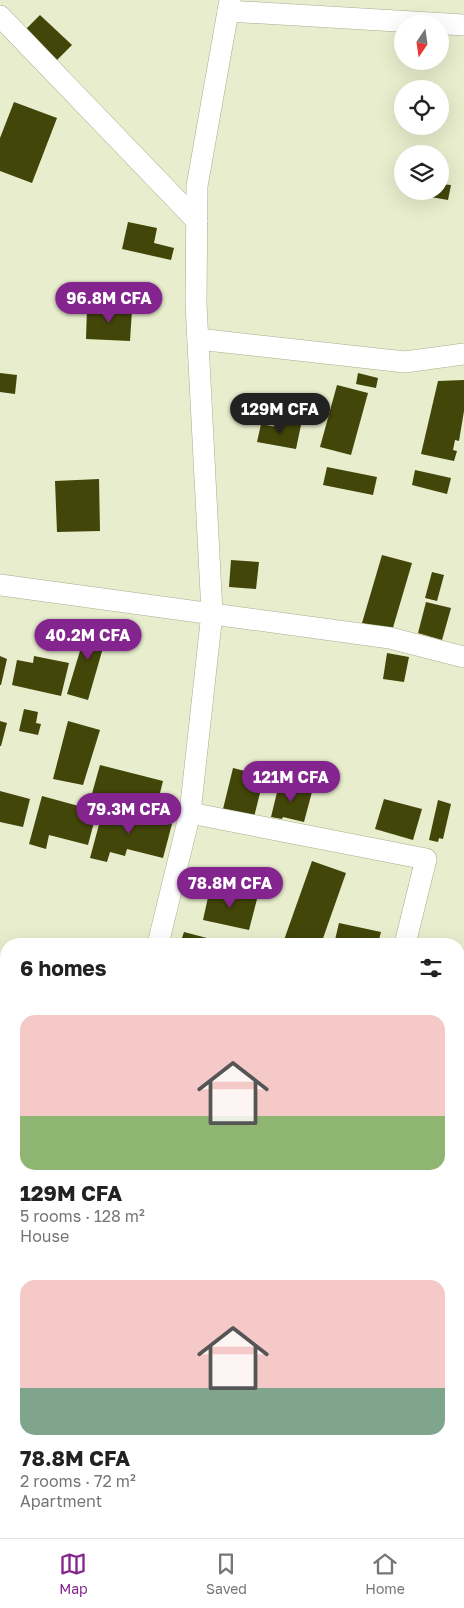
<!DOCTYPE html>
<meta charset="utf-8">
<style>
body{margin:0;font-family:"Golos Text",sans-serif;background:#f2f2f2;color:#222;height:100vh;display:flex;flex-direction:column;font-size:19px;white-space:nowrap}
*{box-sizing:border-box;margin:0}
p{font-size:16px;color:#767676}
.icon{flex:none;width:28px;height:28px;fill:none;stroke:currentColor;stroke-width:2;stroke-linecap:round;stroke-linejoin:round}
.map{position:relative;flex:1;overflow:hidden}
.side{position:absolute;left:0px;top:938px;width:465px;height:601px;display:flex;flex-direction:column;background:#fff;border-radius:20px 20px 0 0;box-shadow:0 5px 20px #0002}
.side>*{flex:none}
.needle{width:32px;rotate:193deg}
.fabs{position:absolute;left:394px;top:15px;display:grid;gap:10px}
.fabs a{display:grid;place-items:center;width:55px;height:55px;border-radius:50%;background:#fff;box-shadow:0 5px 20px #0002;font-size:25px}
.price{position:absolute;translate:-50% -42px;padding:0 11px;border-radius:18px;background:#84248e;color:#fff;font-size:16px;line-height:32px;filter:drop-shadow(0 1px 2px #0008)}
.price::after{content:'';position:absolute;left:50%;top:30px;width:15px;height:11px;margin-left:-8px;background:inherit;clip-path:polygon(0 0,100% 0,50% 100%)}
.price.current{background:#222;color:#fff}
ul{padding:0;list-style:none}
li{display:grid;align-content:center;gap:10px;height:265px;padding:0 20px}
li span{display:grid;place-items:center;height:155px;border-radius:15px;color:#555}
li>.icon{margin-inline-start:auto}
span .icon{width:90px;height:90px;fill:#fffc;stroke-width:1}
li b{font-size:21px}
h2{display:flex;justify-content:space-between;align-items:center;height:60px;padding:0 20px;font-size:21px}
.tabs{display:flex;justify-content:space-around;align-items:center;height:70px;border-top:1px solid #e0e0e0;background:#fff;font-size:14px;color:#767676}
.tabs a{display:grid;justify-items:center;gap:2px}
.tabs .current{color:#84248e}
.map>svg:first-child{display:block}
.building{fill:#424608}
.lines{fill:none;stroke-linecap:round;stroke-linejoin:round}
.street-casing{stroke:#a8ad8f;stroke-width:22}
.street{stroke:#fff;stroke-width:21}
</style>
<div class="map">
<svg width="464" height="1538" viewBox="0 0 464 1538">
<rect width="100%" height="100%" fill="#e8edcd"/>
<g class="building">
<polygon points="40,15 72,45 48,69 16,39"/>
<polygon points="14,102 57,118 32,183 0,171 0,138"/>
<polygon points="440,184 451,185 448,200 425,196 426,191 440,191"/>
<polygon points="128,222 157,228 154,243 174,248 171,260 122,249"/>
<polygon points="87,308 132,310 130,341 86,339"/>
<polygon points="0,373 17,375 15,394 0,392"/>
<polygon points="358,373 378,378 376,388 356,384"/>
<polygon points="464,380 464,411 459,441 455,440 453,450 457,451 454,461 421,454 438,381"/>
<polygon points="337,385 368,393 351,455 320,447"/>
<polygon points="279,421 301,425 296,449 257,442 261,424 277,427"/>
<polygon points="327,467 377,477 373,495 323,485"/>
<polygon points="415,470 451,478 447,494 412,485"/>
<polygon points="99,479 100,531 57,532 55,481"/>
<polygon points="382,555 412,563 392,631 362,623"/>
<polygon points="231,560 259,562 256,589 229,587"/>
<polygon points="432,572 444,575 437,601 425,598"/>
<polygon points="426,602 451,608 442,640 418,633"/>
<polygon points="89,621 109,627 88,700 67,694"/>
<polygon points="387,653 409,657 404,682 383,679"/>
<polygon points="0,656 7,659 1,685 0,685"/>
<polygon points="34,656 69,663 61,696 12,685 17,660 33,663"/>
<polygon points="24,709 38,712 36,723 41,724 38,735 19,731"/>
<polygon points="0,721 7,723 1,746 0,746"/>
<polygon points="68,721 100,730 83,785 53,779"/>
<polygon points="100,765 163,781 155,813 91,797"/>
<polygon points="233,768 253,773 254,769 268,772 264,790 261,789 254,817 223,809"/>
<polygon points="279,784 312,792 304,822 283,817 282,819 271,817"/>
<polygon points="0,791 30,799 23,827 0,822"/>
<polygon points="42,796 97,811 88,845 49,835 46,849 29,844"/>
<polygon points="384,799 422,809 413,840 375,829"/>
<polygon points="438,800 451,804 443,839 439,838 438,842 429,840"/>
<polygon points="104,806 172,824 163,858 127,849 125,856 110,852 107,862 90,858"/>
<polygon points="312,861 346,873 321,944 294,944 284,940"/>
<polygon points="210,888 257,899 249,930 203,920"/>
<polygon points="339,923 381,932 378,944 334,944"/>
<polygon points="184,932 226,943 226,944 180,944"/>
<polygon points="459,1028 464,1029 464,1061 459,1060"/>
<polygon points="0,1180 6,1181 6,1208 0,1207"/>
<polygon points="459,1228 464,1229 464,1272 459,1271"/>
<rect x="459" y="1313" width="5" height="37"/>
<polygon points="0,1447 6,1448 6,1466 0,1465"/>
</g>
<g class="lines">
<defs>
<g id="street">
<polyline points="228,11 464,25"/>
<polyline points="0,16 197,221"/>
<polyline points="198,339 405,362 464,354"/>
<polyline points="0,585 390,638 464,657"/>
<polyline points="190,813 426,859 405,944"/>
<polyline points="158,944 190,813 212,613 196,304 197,186 230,0"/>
<polyline points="0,1063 6,1064"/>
<polyline points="459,1150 464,1151"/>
<polyline points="109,1538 109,1532"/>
</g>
</defs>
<use href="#street" class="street-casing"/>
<use href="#street" class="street"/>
</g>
</svg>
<div class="fabs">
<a><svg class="needle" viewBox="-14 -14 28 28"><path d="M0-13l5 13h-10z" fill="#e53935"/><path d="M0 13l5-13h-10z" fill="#767676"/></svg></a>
<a><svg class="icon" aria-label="locate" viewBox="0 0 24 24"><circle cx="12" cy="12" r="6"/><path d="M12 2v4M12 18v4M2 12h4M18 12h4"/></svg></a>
<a><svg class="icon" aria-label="layers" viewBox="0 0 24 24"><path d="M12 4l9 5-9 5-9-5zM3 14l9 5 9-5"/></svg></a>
</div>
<b class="price" style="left:109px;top:324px">96.8M CFA</b>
<b class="price current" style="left:280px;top:435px">129M CFA</b>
<b class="price" style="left:88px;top:661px">40.2M CFA</b>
<b class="price" style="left:291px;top:803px">121M CFA</b>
<b class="price" style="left:129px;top:835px">79.3M CFA</b>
<b class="price" style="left:230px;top:909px">78.8M CFA</b>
<section class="side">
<h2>6 homes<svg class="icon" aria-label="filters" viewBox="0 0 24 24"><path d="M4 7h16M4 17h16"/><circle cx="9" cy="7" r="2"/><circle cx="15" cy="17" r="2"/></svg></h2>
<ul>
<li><span style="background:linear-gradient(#f6c9c9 65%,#8fb573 0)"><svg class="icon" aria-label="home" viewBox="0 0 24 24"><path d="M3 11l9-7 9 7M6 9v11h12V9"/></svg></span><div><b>129M CFA</b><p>5 rooms · 128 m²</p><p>House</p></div></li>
<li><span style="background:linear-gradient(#f6c9c9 70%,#7fa58c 0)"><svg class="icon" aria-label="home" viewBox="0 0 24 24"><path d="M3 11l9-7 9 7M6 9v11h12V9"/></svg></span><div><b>78.8M CFA</b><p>2 rooms · 72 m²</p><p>Apartment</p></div></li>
</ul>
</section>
</div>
<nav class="tabs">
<a class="current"><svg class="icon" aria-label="map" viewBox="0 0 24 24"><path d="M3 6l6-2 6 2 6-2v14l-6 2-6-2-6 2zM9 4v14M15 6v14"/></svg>Map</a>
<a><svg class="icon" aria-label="saved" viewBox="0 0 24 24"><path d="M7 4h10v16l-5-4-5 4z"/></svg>Saved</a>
<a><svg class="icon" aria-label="home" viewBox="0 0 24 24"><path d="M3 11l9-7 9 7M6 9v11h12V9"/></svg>Home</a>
</nav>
